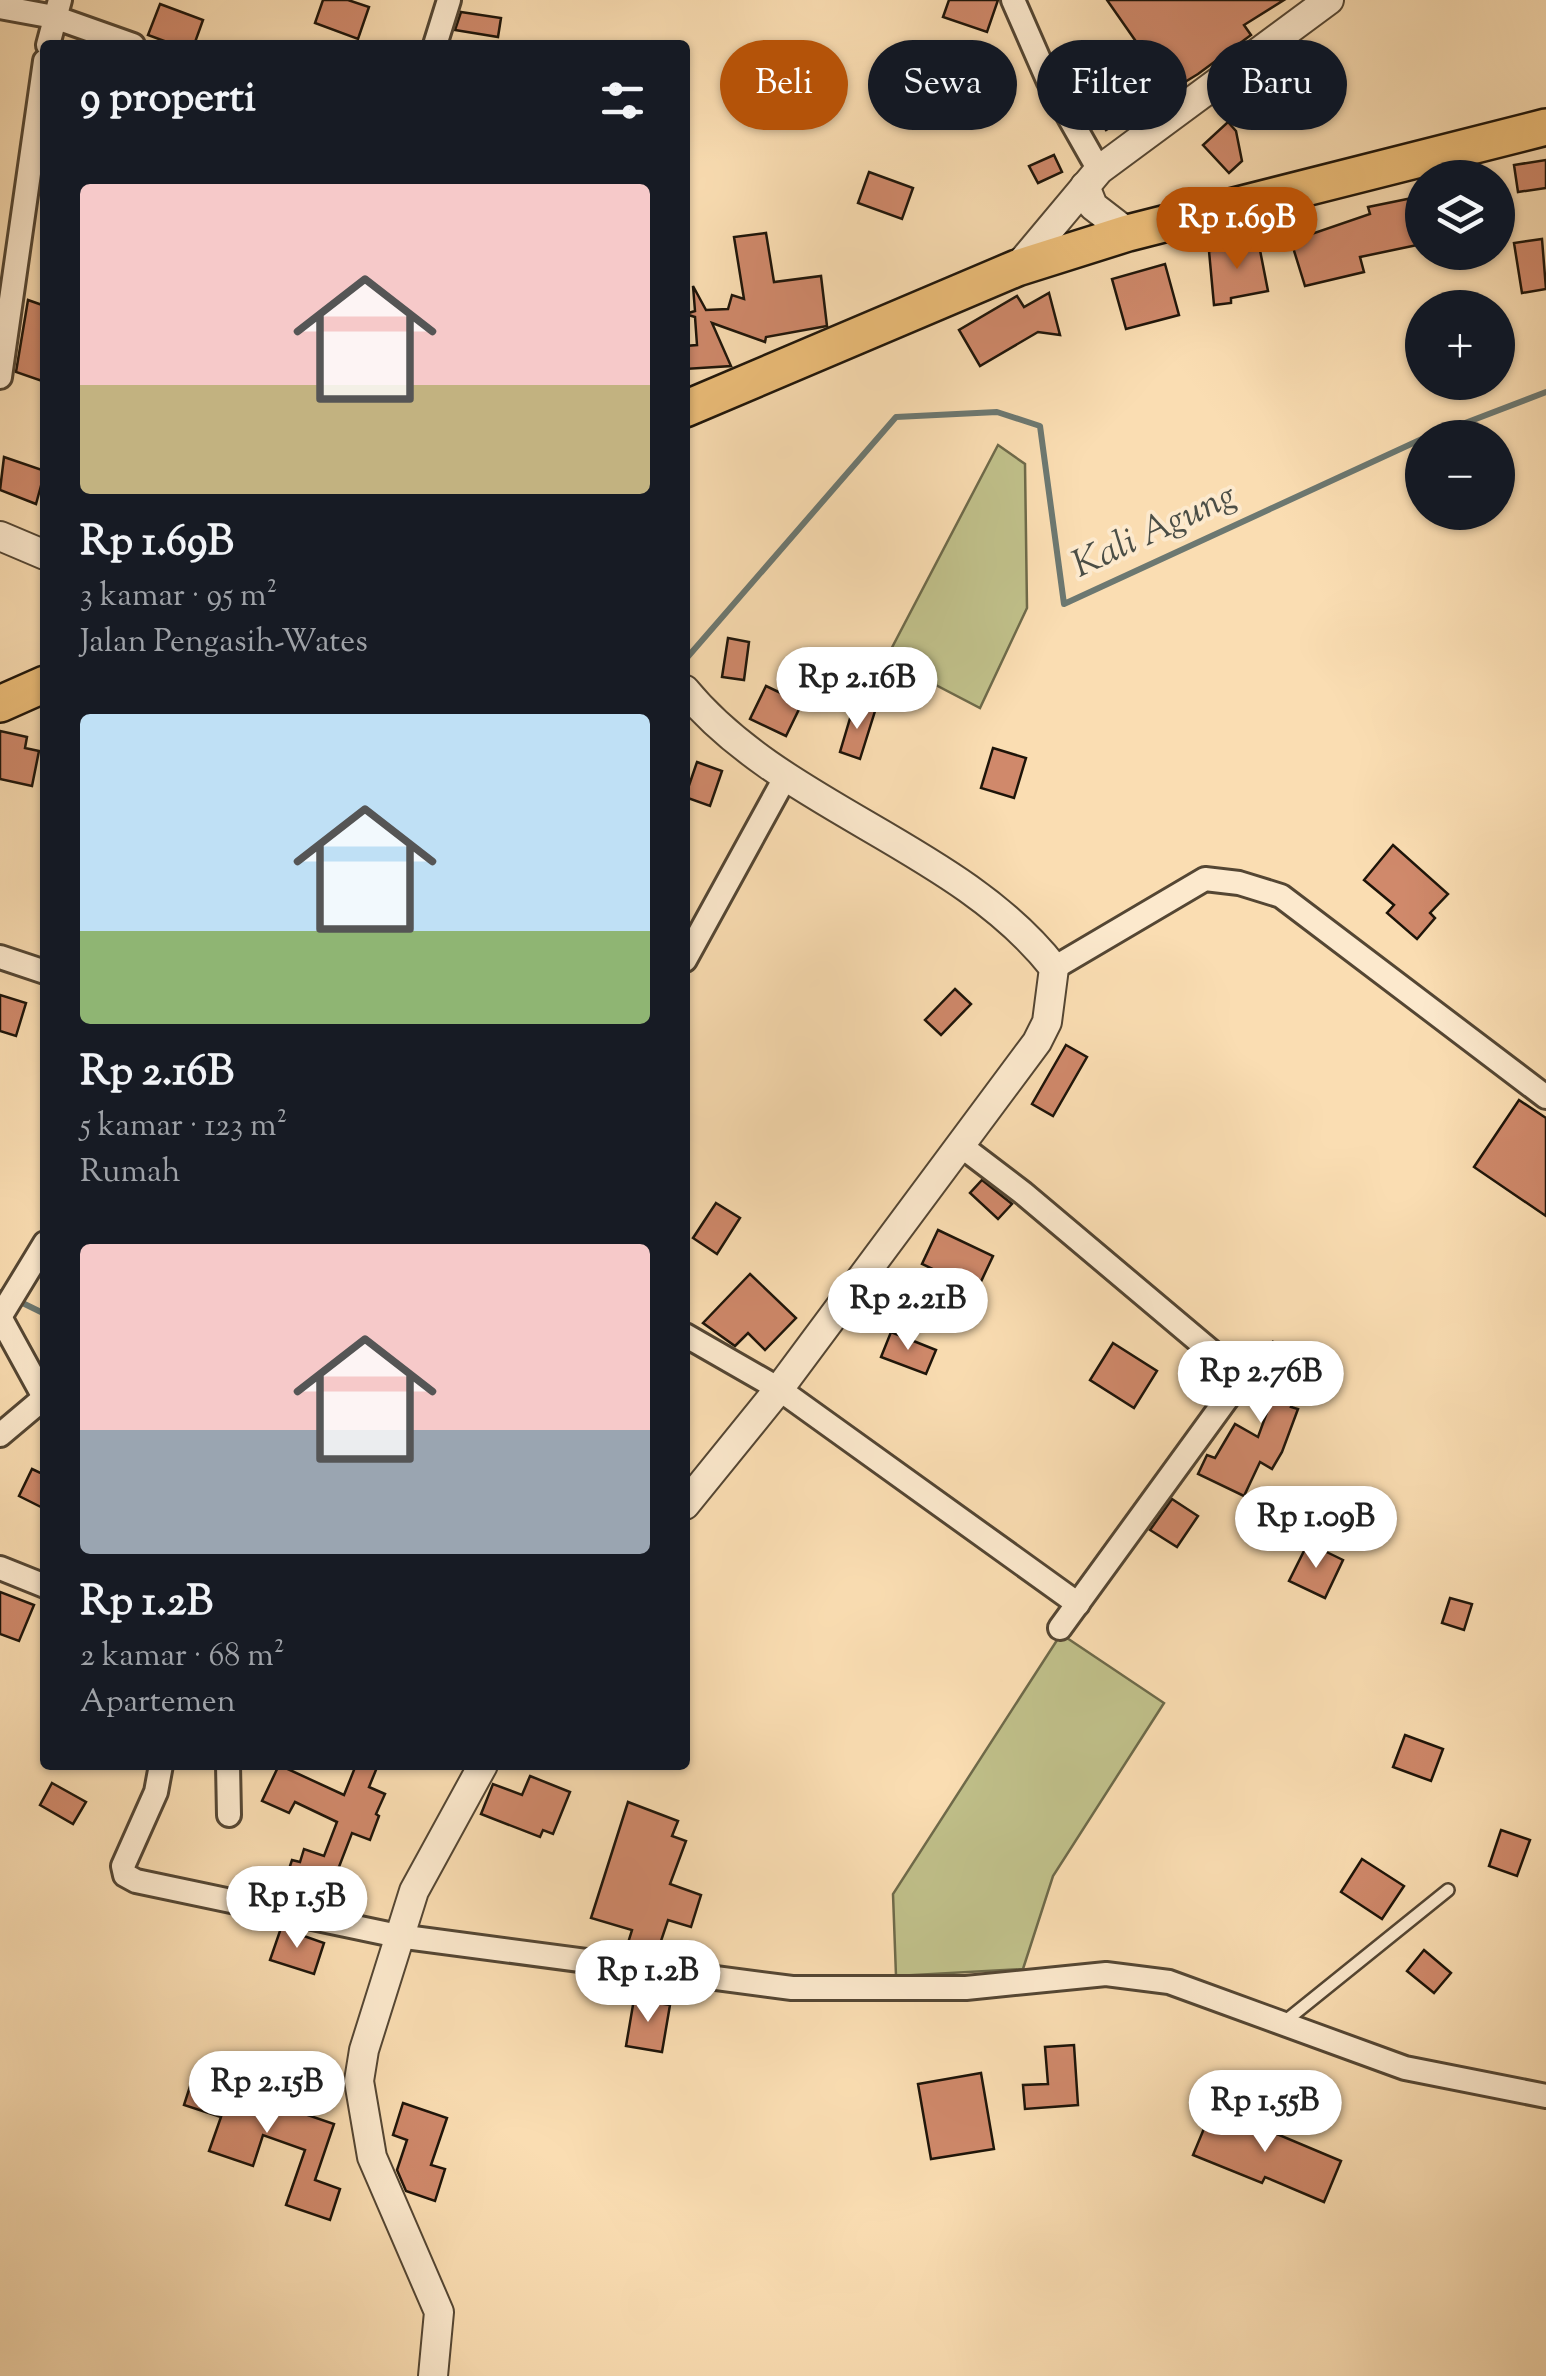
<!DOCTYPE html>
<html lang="id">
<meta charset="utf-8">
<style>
body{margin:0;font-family:"Sorts Mill Goudy",serif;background:#20242c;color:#f1f3f6;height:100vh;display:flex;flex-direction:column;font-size:38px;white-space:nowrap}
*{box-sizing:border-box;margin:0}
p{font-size:32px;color:#9ea1a6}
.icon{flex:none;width:55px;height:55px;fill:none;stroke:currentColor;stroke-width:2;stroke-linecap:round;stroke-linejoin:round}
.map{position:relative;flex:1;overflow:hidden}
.sheet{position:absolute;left:40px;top:40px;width:650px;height:1730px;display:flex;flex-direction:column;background:#171b24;border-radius:10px;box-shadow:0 2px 8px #0004}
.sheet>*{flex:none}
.banner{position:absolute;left:720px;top:40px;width:675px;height:90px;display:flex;gap:20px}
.tools{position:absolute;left:1405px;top:160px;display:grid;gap:20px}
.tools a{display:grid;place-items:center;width:110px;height:110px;border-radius:50%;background:#171b24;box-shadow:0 2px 8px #0004;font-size:50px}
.price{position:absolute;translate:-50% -85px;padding:0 22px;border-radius:35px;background:#fff;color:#222;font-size:32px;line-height:65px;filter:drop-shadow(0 2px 5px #0008)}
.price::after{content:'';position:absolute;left:50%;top:60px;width:30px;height:22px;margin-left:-15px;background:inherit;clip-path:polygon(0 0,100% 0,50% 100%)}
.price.on{background:#b45309;color:#fff}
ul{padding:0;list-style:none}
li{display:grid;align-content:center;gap:20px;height:530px;padding:0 40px}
li span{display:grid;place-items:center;height:310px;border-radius:10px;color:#555}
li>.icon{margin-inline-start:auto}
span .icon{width:180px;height:180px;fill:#fffc;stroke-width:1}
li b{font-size:42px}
h2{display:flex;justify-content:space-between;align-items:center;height:120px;padding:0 40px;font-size:42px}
.pill{padding:0 35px;border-radius:45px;background:#171b24;box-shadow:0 2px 8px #0004;font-size:35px;line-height:90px}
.pill.on{background:#b45309;color:#fff}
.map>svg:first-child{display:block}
.green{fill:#c0c08a;stroke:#6e6a4a;stroke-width:2.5}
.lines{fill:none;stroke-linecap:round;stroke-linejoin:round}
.stream{stroke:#6c7871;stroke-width:6}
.building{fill:#d0896b;stroke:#1d1409;stroke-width:2.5}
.service-casing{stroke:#544633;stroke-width:16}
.minor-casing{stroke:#544633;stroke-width:28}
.tertiary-casing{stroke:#544633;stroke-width:32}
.primary-casing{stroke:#1d1409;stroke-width:40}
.service{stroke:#fce9cd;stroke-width:11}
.minor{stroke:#fce9cd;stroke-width:22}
.tertiary{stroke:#fce9cd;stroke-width:28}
.primary{stroke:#edbe79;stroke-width:35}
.labels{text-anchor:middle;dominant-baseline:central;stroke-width:8;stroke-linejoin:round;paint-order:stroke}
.water-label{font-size:38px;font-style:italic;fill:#4b4e46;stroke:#fce9cd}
</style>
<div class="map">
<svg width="1546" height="2376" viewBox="0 0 1546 2376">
<rect width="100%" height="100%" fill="#faddb2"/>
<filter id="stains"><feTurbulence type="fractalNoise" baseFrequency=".002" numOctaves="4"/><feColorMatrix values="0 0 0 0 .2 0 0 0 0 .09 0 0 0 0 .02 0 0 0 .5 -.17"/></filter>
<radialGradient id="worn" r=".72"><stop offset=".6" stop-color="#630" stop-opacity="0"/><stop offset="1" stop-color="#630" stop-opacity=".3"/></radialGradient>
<g class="green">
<polygon points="998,445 1025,464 1027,608 980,708 886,659"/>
<polygon points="1061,1634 1164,1703 1053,1876 1023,1969 896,1976 893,1894"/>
</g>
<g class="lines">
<g class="stream">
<polyline points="1426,438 1546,392"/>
<polyline points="685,660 896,417 997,412 1040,426 1064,604 1422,439"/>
<polyline points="0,1292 45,1314"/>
</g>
</g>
<g class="building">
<polygon points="323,0 348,0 369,7 358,39 315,23"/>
<polygon points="949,0 998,0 987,32 943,17"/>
<polygon points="1107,0 1284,0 1244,25 1251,35 1198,74 1106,130 1082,91 1144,53"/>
<polygon points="160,4 203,20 194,45 175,45 148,35"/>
<polygon points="461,12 501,18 498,37 455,30"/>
<polygon points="959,59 1002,74 991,105 948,90"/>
<polygon points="1228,122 1236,131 1242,161 1229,173 1203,145"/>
<polygon points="1054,155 1062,172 1038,183 1029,166"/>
<polygon points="1546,160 1546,188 1518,192 1514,165"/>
<polygon points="869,172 913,188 902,219 858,203"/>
<polygon points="1417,197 1422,244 1360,257 1364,272 1305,286 1291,241 1370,214 1368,207"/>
<polygon points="766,233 774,282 821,276 827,326 766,337 765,342 712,323 731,366 685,369 685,346 697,345 695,317 685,314 695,311 693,286 706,310 728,309 732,295 744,299 734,237"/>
<polygon points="1542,239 1546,289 1522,293 1514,243"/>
<polygon points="1258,240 1268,291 1231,298 1231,303 1214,305 1209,251 1237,249 1237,244"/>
<polygon points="1165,264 1179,315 1126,329 1112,279"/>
<polygon points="1049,293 1060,335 1038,332 980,366 959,330 1017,296 1024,307"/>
<polygon points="28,300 45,306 45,382 16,372"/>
<polygon points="4,457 45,471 36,504 0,490"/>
<polygon points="728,638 749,642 744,680 722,677"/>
<polygon points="766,686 802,703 786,736 750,719"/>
<polygon points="854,705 875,711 860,759 840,752"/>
<polygon points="0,731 27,737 25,748 39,751 32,786 0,779"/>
<polygon points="993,748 1026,758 1014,798 981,788"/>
<polygon points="697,762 722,771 710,806 685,797"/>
<polygon points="1393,845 1448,894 1430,913 1435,918 1417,939 1387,913 1394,905 1364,880"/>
<polygon points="955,989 971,1004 941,1035 925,1020"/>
<polygon points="0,995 26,1003 16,1036 0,1031"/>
<polygon points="1066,1045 1087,1057 1053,1116 1032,1104"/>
<polygon points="1519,1100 1546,1118 1546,1216 1474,1167"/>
<polygon points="982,1180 1012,1204 998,1219 970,1193"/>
<polygon points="716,1203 740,1218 717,1254 693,1238"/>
<polygon points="938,1230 993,1256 977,1290 922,1264"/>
<polygon points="750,1274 796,1318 765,1350 748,1333 735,1346 703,1323"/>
<polygon points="891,1332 936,1350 926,1374 881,1357"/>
<polygon points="1273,1342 1313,1360 1291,1407 1298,1409 1282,1452 1272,1469 1260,1462 1244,1496 1198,1474 1207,1455 1215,1458 1235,1424 1258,1437 1278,1382 1259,1373"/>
<polygon points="1113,1343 1157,1371 1134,1408 1090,1380"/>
<polygon points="32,1469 45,1475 45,1509 19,1496"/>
<polygon points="1172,1499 1198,1516 1177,1547 1150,1530"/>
<polygon points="1308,1543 1343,1560 1325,1598 1289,1581"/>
<polygon points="0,1592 34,1605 19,1641 0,1634"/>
<polygon points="1450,1598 1472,1604 1464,1630 1442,1623"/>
<polygon points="1405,1735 1443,1749 1431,1781 1393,1767"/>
<polygon points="279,1765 344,1795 356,1765 378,1765 369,1787 385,1794 376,1814 379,1816 370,1840 352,1833 337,1872 358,1880 349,1907 284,1884 292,1860 300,1862 304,1849 324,1856 337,1822 295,1802 289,1813 262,1801"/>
<polygon points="530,1776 570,1792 553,1834 543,1830 540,1837 481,1814 493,1784 522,1795"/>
<polygon points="52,1783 86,1802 73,1824 40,1805"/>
<polygon points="628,1802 678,1821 672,1836 686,1841 670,1884 701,1895 691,1927 668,1920 657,1953 628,1943 632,1930 591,1918"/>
<polygon points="1501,1830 1530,1840 1517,1876 1489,1866"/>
<polygon points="1362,1859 1404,1886 1382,1919 1341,1892"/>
<polygon points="281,1928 324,1943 314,1974 270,1960"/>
<polygon points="1424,1950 1451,1973 1434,1993 1407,1971"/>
<polygon points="634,1999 670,2005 662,2052 626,2046"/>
<polygon points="1074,2045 1078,2105 1025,2109 1023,2085 1048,2084 1045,2047"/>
<polygon points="981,2073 994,2149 931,2159 918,2084"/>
<polygon points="194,2074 290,2101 287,2108 334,2124 315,2180 340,2189 330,2220 286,2205 305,2150 263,2135 253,2166 209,2151 221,2117 184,2105"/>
<polygon points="403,2103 447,2118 431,2165 445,2169 435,2201 406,2191 397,2170 407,2140 393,2135"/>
<polygon points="1213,2107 1341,2161 1324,2202 1265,2177 1262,2183 1193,2155"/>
</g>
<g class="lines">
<defs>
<polyline id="service" points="1283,2023 1448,1890"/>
<g id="minor">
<polyline points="1013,0 1048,80 1099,170"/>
<polyline points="0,7 54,17 133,45"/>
<polyline points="48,45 60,0"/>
<polyline points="435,45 449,0"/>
<polyline points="0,377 45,61"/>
<polyline points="0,957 45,972"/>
<polyline points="685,960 786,776"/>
<polyline points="1054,968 1205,879 1239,883 1281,896 1546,1097"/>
<polyline points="960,1145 1023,1193 1239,1375 1236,1386 1060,1628"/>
<polyline points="0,1317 45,1399"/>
<polyline points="0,1317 45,1243"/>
<polyline points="685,1335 779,1389 1078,1604"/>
<polyline points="0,1435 44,1398"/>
<polyline points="0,1568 45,1586"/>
<polyline points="161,1765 156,1792 123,1866 125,1875 136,1881 398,1936 792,1988 966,1988 1106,1974 1169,1982 1405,2068 1546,2096"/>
<polyline points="228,1765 229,1815"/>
</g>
<g id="tertiary">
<polyline points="1085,186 1093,206 1128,233"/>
<polyline points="1017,268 1099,170 1329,0"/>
<polyline points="0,536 45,555"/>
<path d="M685 690C781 807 960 847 1054 968L1047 1022 1037 1042 779 1389 685 1505"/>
<polyline points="433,2376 439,2312 372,2157 359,2081 364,2050 414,1891 483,1765"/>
</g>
<g id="primary">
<polyline points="685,409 1017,268 1128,233 1546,127"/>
<polyline points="0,704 45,684"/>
</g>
</defs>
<use href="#service" class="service-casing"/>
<use href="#minor" class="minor-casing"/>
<use href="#tertiary" class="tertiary-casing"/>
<use href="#primary" class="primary-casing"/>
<use href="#service" class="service"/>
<use href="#minor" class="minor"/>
<use href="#tertiary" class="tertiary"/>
<use href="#primary" class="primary"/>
</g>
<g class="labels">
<g class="water-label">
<text transform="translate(1155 532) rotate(-25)">Kali Agung</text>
</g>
</g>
<rect width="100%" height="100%" filter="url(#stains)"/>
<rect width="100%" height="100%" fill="url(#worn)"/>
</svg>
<div class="tools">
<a><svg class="icon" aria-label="layers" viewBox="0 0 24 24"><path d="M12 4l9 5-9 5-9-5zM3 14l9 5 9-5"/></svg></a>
<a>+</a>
<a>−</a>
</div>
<b class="price on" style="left:1237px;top:272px">Rp 1.69B</b>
<b class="price" style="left:857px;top:732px">Rp 2.16B</b>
<b class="price" style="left:908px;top:1353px">Rp 2.21B</b>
<b class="price" style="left:1261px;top:1426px">Rp 2.76B</b>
<b class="price" style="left:1316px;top:1571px">Rp 1.09B</b>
<b class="price" style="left:297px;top:1951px">Rp 1.5B</b>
<b class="price" style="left:648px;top:2025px">Rp 1.2B</b>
<b class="price" style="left:267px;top:2136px">Rp 2.15B</b>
<b class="price" style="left:1265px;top:2155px">Rp 1.55B</b>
<div class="banner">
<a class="pill on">Beli</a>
<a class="pill">Sewa</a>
<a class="pill">Filter</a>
<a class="pill">Baru</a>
</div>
<section class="sheet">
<h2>9 properti<svg class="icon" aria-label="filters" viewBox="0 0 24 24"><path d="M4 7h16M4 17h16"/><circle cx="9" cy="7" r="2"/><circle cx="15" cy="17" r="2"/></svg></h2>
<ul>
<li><span style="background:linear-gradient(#f6c9c9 65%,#c2b280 0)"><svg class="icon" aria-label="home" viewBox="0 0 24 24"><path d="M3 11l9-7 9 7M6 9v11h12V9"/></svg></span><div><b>Rp 1.69B</b><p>3 kamar · 95 m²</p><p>Jalan Pengasih-Wates</p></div></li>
<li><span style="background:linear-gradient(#bfe0f5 70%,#8fb573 0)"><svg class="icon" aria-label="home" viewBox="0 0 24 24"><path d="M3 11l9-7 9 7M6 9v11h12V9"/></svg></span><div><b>Rp 2.16B</b><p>5 kamar · 123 m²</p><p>Rumah</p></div></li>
<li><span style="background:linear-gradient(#f6c9c9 60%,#9aa5b1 0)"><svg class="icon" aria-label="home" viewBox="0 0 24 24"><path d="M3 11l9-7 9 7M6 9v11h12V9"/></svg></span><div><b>Rp 1.2B</b><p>2 kamar · 68 m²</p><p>Apartemen</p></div></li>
</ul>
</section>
</div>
